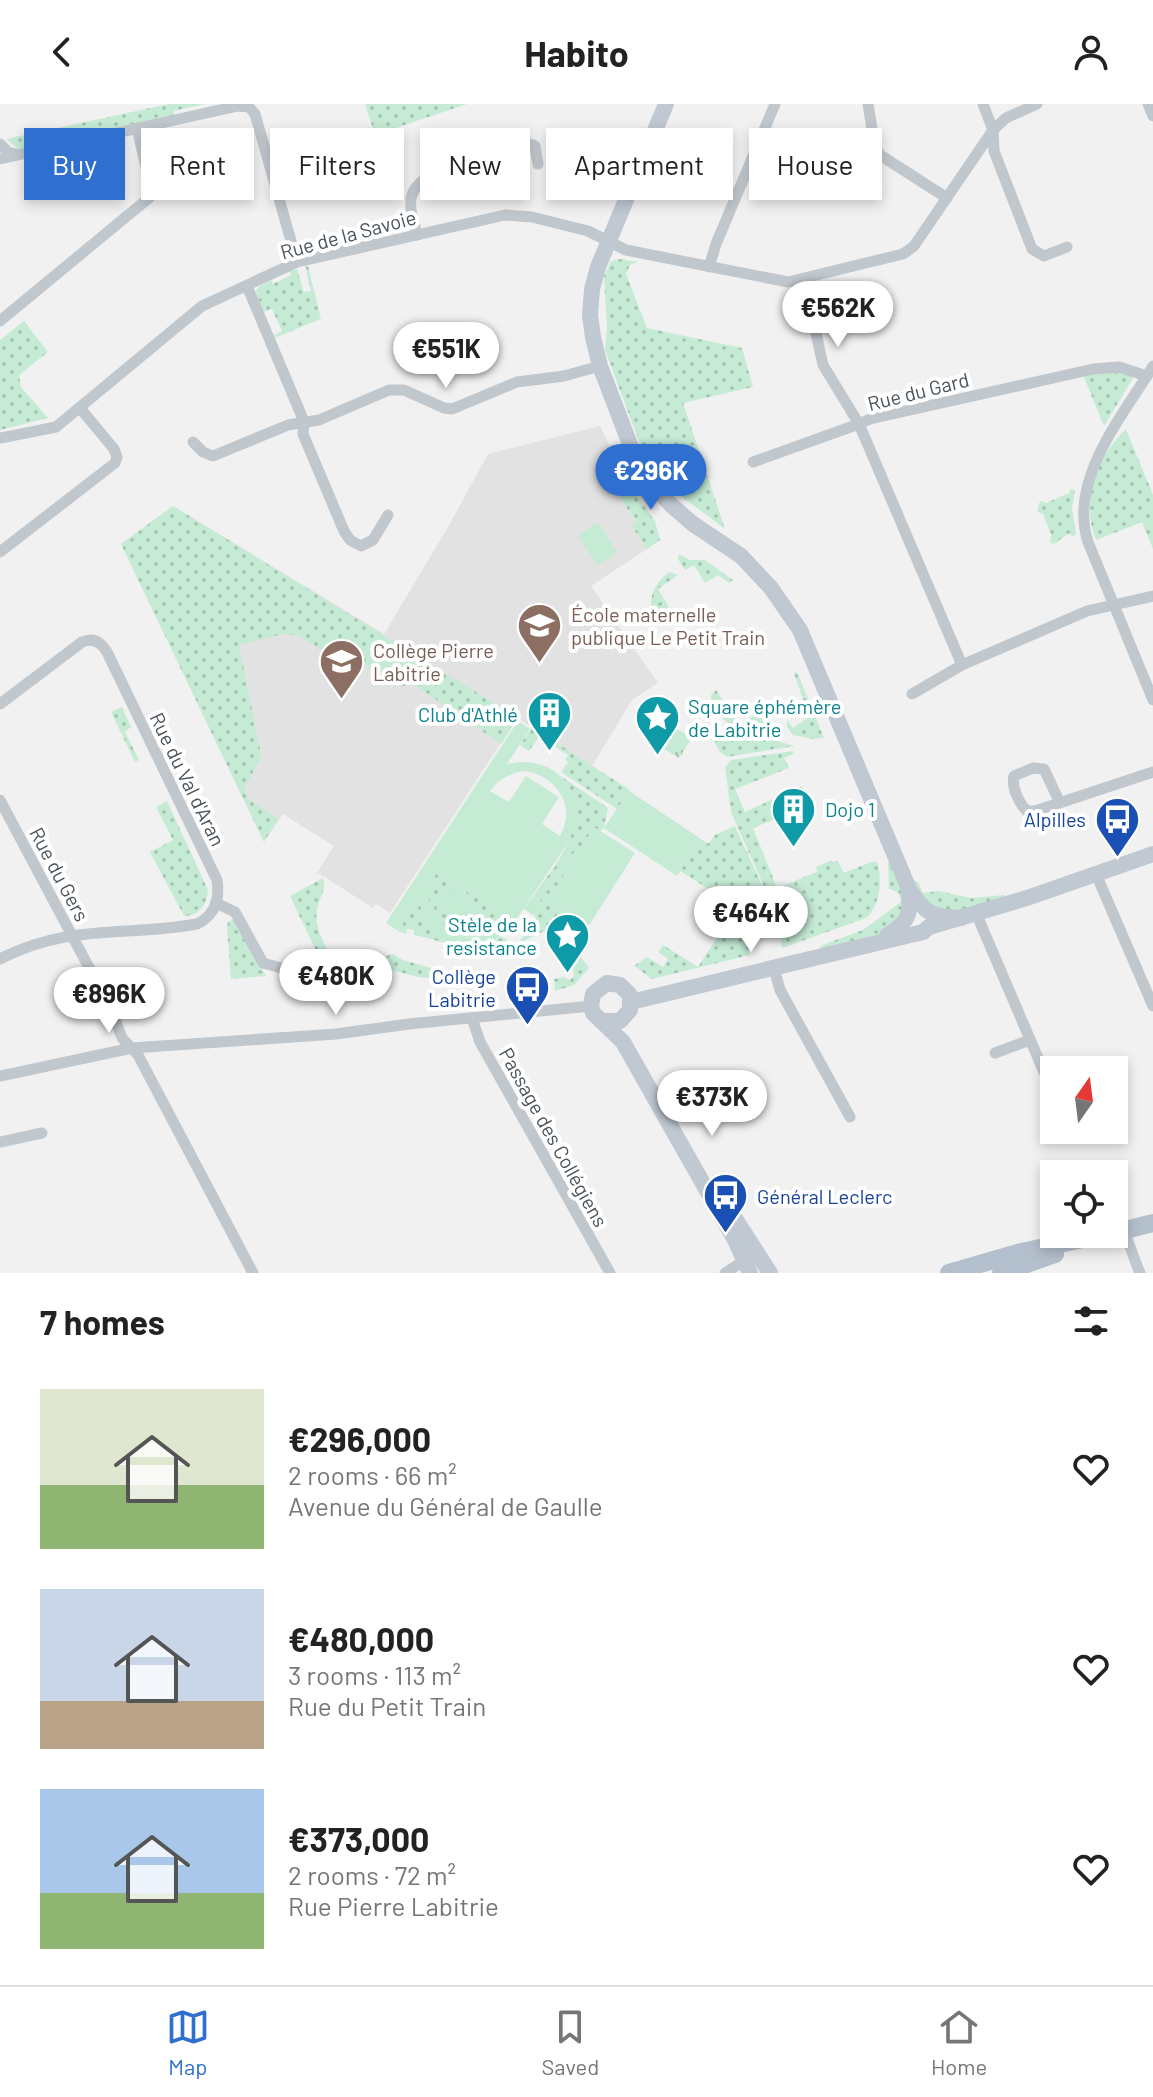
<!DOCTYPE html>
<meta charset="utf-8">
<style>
body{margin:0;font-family:Barlow,sans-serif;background:#f2f2f2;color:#222;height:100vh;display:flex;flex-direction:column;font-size:30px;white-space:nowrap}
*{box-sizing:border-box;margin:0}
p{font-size:26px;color:#767676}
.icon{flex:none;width:44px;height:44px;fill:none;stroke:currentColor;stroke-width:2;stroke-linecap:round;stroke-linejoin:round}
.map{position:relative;height:1169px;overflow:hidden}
.panel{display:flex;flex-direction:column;background:#fff;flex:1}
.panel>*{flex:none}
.guide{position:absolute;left:24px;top:24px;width:1106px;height:72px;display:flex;gap:16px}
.needle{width:52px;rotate:14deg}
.controls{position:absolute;left:1040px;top:952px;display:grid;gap:16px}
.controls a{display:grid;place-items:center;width:88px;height:88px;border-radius:0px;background:#fff;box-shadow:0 4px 12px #0003;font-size:40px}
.price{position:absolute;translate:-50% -68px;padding:0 18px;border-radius:28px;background:#fff;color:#222;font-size:26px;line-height:52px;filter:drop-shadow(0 2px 4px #0008)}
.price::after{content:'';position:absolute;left:50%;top:48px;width:24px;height:18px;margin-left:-12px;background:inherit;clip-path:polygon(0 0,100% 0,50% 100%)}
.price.active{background:#2e6fcf;color:#fff}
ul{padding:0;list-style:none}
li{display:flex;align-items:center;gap:24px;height:200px;padding:0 40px}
li span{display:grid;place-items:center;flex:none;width:224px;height:160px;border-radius:0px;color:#555}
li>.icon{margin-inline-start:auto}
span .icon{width:96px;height:96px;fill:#fffc;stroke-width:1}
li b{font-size:34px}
h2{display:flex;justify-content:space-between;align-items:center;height:96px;padding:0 40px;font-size:34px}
.pill{padding:0 28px;border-radius:0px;background:#fff;box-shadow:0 4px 12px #0003;font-size:28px;line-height:72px}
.pill.active{background:#2e6fcf;color:#fff}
header{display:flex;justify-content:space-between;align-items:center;height:104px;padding:0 40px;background:#fff;font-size:36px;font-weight:700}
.menu{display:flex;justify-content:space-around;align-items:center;height:112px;border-top:2px solid #e0e0e0;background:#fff;font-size:22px;color:#767676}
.menu a{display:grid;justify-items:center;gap:4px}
.menu .active{color:#2e6fcf}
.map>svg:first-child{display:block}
.education{fill:#e3e2e2}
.grass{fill:url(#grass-dots)}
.park{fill:url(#park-tufts)}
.pitch{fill:#c5ebd5;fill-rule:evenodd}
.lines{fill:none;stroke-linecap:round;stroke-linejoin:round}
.street{stroke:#c0c7cd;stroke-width:11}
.secondary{stroke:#c0c8d2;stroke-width:16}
.primary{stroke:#b3bfcc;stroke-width:18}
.labels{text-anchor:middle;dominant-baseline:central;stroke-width:8;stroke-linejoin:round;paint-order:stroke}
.street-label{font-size:20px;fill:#4a535c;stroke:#fff}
.education-label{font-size:20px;fill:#785e54;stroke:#fff;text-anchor:start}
.culture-label{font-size:20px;fill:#0d838f;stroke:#fff;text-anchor:start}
.transit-label{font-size:20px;fill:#164399;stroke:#fff;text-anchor:end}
</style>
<header><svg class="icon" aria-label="back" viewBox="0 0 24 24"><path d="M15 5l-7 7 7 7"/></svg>Habito<svg class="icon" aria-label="person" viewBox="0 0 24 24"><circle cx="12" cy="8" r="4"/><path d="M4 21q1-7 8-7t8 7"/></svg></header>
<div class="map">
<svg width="1153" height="1169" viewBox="0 0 1153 1169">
<defs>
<pattern id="grass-dots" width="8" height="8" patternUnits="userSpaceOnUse" patternTransform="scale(2)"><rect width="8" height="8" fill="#c5ebd5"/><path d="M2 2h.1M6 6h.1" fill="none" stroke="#a2c1b0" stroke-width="1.8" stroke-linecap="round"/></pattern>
<pattern id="park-tufts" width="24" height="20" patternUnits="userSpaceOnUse" patternTransform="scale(2)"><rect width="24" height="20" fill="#c5ebd5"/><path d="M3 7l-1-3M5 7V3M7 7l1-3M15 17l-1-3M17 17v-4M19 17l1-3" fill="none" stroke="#a2c1b0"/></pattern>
</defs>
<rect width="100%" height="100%" fill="#f2f1f1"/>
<polygon class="education" points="600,322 629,382 617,390 636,418 631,422 647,445 591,482 658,579 632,596 592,662 517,614 390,809 376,800 373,804 320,770 316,770 334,742 283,710 264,738 121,440 173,402 384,530 448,423 488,350"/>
<g class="grass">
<polygon points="169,0 205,0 174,7 173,12 98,28 95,24 56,33 54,38 19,46 6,35"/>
<polygon points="365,0 467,0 375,31"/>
<polygon points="621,155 638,158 630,161 626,170 647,224 742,244 753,283 683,299 725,425 681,392 652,361 640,340 605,246 607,223 604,172 611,157"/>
<polygon points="305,162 308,162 321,215 274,234 273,232 282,227 272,205 263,208 256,187 260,182 271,176 273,180 291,171 289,167 297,165 304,188 311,187"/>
<polygon points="24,217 48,248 19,271 21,283 48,314 0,326 0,236"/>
<polygon points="1100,267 1129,269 1133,274 1104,322 1083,271"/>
<path d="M1126 325 1153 391V445L1142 418 1096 436C1080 398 1097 352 1126 325Z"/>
<polygon points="629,382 655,417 660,436 647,445 631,421 636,418 617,389"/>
<polygon points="1071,384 1075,387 1072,404 1076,430 1073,432 1068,430 1054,440 1050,438 1051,431 1043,410 1037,407 1040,397 1046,399 1069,389"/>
<polygon points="173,402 518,614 501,640 415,581 400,582 344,547 328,549 296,531 283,530 239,541 260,645 260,655 244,685 248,695 277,714 277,717 264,738 121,440"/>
<polygon points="679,450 690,456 705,456 733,476 729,479 718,471 705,479 694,461 685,466 678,455"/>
<path d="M670 468 678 471 658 485 669 503 654 513C646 497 655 477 670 468Z"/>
<polygon points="797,568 824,634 813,635 793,631 787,623 787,616 793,624 809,613 794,569"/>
<path d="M716 586 739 621 765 604 776 624 772 626C751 622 731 629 718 609 713 603 711 599 711 591Z"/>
<polygon points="122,603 131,623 125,628 139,656 135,658 111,608"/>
<polygon points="532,623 630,686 617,705 561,668 568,658 565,656 568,651 539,633 529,647 520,641"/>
<path d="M709 623C724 639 738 633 757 634 769 634 783 639 795 642L727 653 720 648 707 625Z"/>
<path d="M793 647 794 650 784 654 789 664 735 685 745 708 802 682 811 706 795 712 792 708 753 724 777 784 817 768 816 763 832 756V758L838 757 844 769 871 758H877C883 775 880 802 866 814L782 844 780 821 774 799 766 787 731 708 725 663 731 656Z"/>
<path d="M562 673 608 704 604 724 600 727 595 724 548 797 588 823 557 821 519 839 536 813 524 805C549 768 599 718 562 673Z"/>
<path d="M167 697 208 786C207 800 200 812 184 812L150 748 173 736 156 703Z"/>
<path d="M735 722C744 743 778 810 777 827L772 811 743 819 750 851 652 875 634 862 647 853 663 863 668 855 658 848 663 841 698 863 722 826 725 827C729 819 731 811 736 802L680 767 701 735 708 740 715 731Z"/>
<polygon points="890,758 905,794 902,816 880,830 821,846 820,842 863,826 901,798 898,788 889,785 888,759"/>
<path d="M437 768 507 813C472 861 405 815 437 768Z"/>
<path d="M323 774C327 786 319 794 317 806 314 822 323 836 329 851L322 859 290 792Z"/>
<path d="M913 776 918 778 923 789 939 787 971 794 1004 791 1005 795C980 802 947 819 925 799 919 793 916 783 913 776Z"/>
<path d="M419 795C426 837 466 858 502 833L515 841C482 857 447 837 414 831V826L407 825 406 830 398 827Z"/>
<polygon points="232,816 235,816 266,872 231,875 227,823 228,818"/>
<polygon points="569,849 581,853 589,864 574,881 555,887 554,875 564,873 570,876 574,872"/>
<polygon points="393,850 403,856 453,870 452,876 418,873 376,862 372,864 375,872 360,871 370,857"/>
</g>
<polygon class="park" points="672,622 692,634 679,654 659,642"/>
<g class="pitch">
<polygon points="598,418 617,448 597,461 578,431"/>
<path d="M518 617 530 625 507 660C558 648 592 694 567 740 555 758 544 775 532 792 513 821 491 858 450 840 431 832 423 815 419 796L398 827 386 819ZM526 667C557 673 577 702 560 732L542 720 559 693 526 672 509 698 490 687C499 675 511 668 526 667ZM437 769H438L507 814C472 861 406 815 437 769Z"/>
<polygon points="629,687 701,735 677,772 604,724"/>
<polygon points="586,720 589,722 532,810 528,807"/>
<polygon points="594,723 635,749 588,823 547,797"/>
<polygon points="449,784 487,810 474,829 436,804"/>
</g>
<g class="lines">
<g class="street">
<polyline points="868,0 875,43 880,51 947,94"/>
<polyline points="983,0 993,26 994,47 1032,145 1044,152 1067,143"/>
<polyline points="1148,0 1153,12"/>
<polyline points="0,40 8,48 16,50"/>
<polyline points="0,55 238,2 249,3 255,10 297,158"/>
<path d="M417 131C414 117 407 101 413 88 425 63 513 29 535 42L538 60"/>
<polyline points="709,163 716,140 775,0"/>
<polyline points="247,182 300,308 304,318 303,330 344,427 350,436 361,442 373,436 388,411"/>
<polyline points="0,217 150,93 151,85 137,24"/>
<path d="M1153 262C1122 313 1068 376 1088 438L1153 596"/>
<polyline points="1147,272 1119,263 1093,265 870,315 859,320 962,561 1087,507 1153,492"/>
<polyline points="0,334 56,323 202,202 297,158 505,111 532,113 588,127 626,146 788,178 903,150 914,142 993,26 1006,14 1037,0"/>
<polyline points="193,338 203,348 213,352 288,321 319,316 389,286 404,286 444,304 452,305 517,278 564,272 600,262"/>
<polyline points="753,358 859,320 823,261 804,175"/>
<polyline points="0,448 115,359 117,353 114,345 80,304"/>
<polyline points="912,590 962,561"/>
<path d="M0 600 82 538C93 533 101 538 107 548L217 776C220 795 215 811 197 820 126 833 69 819 0 855"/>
<polyline points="0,696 111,905 122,934 138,951 253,1169"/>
<path d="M1060 699 1044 665 1033 664 1014 672C1011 683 1019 699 1027 707H1035L1153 668"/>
<polyline points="1096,770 1153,902"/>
<polyline points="216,799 235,808 263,859 285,865"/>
<polyline points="976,809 1044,968"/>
<polyline points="774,864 780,886 850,1013"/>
<polyline points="472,914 480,938 610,1169"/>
<polyline points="995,949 1030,936"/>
<polyline points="0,972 132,944 336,930 409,920 591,902"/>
<polyline points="0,1038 42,1029"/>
<path d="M1114 1107C1126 1127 1131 1148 1140 1169"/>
<polyline points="725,1169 748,1154"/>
</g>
<g class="secondary">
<path d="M666 0 598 163 592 185 590 212 593 233 600 262 631 343 646 372 671 401 693 420 741 452 771 484 800 526 909 785C925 810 932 813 962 814"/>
<path d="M887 832C905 820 912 812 909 790"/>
<polyline points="631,898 923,828 929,823 1027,794 1153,750"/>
<polyline points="605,917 620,917 630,906 630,891 620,881 607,879 593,890 591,902 593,909 623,938 735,1136 750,1169"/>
<polyline points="734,1113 770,1169"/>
</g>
<g class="primary">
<polyline points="1114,1129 1153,1119"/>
<polyline points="949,1169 1021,1148 1107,1130"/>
<polyline points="1001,1169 1055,1150"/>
</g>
</g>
<defs>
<symbol id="school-pin" viewBox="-11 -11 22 30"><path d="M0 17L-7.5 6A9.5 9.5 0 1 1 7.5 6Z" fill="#8d6e63" stroke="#fff"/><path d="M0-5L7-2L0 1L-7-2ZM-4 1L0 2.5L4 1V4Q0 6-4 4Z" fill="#fff"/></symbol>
<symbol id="building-pin" viewBox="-11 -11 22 30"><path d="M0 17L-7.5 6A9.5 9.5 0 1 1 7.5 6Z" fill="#0f9aa8" stroke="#fff"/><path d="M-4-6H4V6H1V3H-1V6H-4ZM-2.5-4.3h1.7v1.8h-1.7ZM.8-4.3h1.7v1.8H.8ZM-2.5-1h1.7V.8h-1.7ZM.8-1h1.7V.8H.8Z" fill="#fff"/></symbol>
<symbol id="sight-pin" viewBox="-11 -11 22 30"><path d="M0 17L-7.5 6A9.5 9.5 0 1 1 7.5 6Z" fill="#0f9aa8" stroke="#fff"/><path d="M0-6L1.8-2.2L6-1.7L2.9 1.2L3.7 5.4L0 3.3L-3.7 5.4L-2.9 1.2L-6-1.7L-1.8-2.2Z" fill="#fff"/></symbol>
<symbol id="bus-pin" viewBox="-11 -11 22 30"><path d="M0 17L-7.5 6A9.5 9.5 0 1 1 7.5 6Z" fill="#1a4fb4" stroke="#fff"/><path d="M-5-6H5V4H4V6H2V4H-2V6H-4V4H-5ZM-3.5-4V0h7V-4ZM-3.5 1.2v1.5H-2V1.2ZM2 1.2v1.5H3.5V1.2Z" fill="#fff"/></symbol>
</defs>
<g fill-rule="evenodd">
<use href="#school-pin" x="514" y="496" width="51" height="69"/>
<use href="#school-pin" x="316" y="532" width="51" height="69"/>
<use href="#building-pin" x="524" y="584" width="51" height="69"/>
<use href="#sight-pin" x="632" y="588" width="51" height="69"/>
<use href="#building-pin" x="768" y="680" width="51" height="69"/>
<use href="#bus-pin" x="1092" y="690" width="51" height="69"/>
<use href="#sight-pin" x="542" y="806" width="51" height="69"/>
<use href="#bus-pin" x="502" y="858" width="51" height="69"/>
<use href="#bus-pin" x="700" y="1066" width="51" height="69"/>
</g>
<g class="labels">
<g class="street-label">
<text transform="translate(348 130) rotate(-15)">Rue de la Savoie</text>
<text transform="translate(918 287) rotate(-14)">Rue du Gard</text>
<text transform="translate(188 675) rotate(64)">Rue du Val d'Aran</text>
<text transform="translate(60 770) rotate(62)">Rue du Gers</text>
<text transform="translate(554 1033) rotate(61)">Passage des Collégiens</text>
</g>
<g class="education-label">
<text x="571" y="510">École maternelle<tspan x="571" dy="23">publique Le Petit Train</tspan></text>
<text x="373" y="546">Collège Pierre<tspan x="373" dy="23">Labitrie</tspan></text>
</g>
<g class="culture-label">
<text x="688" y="602">Square éphémère<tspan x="688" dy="23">de Labitrie</tspan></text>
<text x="518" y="610" text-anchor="end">Club d'Athlé</text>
<text x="825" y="705">Dojo 1</text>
<text x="537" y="820" text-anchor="end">Stèle de la<tspan x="537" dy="23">resistance</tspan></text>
</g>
<g class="transit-label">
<text x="1086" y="715">Alpilles</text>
<text x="496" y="872">Collège<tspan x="496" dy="23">Labitrie</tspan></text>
<text x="757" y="1092" text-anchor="start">Général Leclerc</text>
</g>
</g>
</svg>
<div class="controls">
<a><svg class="needle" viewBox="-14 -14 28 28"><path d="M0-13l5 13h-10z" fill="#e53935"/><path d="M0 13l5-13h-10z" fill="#767676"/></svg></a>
<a><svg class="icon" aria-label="locate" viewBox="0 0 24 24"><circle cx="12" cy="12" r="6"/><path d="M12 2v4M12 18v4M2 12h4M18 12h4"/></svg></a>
</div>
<b class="price" style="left:838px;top:245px">€562K</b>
<b class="price" style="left:446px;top:286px">€551K</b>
<b class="price active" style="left:651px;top:408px">€296K</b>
<b class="price" style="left:751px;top:850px">€464K</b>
<b class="price" style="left:336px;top:913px">€480K</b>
<b class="price" style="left:109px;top:931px">€896K</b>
<b class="price" style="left:712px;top:1034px">€373K</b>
<div class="guide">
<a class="pill active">Buy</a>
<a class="pill">Rent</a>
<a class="pill">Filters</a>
<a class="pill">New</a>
<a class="pill">Apartment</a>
<a class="pill">House</a>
</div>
</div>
<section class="panel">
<h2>7 homes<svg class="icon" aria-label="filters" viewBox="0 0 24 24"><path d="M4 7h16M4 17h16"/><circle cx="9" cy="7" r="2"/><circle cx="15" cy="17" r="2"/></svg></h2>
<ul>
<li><span style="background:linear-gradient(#dfe7d0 60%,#8fb573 0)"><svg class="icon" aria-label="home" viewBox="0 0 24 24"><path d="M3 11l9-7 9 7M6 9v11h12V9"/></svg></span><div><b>€296,000</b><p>2 rooms · 66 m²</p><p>Avenue du Général de Gaulle</p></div><svg class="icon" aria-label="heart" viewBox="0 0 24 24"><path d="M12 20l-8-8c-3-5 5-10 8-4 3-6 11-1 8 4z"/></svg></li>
<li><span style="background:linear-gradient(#c9d6e8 70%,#b9a48a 0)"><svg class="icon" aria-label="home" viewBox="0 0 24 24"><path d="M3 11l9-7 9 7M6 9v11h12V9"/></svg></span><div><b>€480,000</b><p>3 rooms · 113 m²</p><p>Rue du Petit Train</p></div><svg class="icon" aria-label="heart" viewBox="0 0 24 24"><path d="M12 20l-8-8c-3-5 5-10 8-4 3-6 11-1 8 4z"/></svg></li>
<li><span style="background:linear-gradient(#a9c7e8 65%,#8fb573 0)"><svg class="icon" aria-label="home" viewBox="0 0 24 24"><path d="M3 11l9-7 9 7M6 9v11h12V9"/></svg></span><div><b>€373,000</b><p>2 rooms · 72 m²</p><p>Rue Pierre Labitrie</p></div><svg class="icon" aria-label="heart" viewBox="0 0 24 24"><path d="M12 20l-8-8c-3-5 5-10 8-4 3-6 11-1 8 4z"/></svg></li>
</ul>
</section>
<nav class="menu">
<a class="active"><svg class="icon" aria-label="map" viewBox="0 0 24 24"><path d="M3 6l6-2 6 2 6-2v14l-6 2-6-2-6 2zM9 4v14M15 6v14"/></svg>Map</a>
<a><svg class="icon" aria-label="saved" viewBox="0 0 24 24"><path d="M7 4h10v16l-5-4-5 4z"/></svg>Saved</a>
<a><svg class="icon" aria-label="home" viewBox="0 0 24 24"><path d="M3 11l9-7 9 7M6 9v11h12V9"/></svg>Home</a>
</nav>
